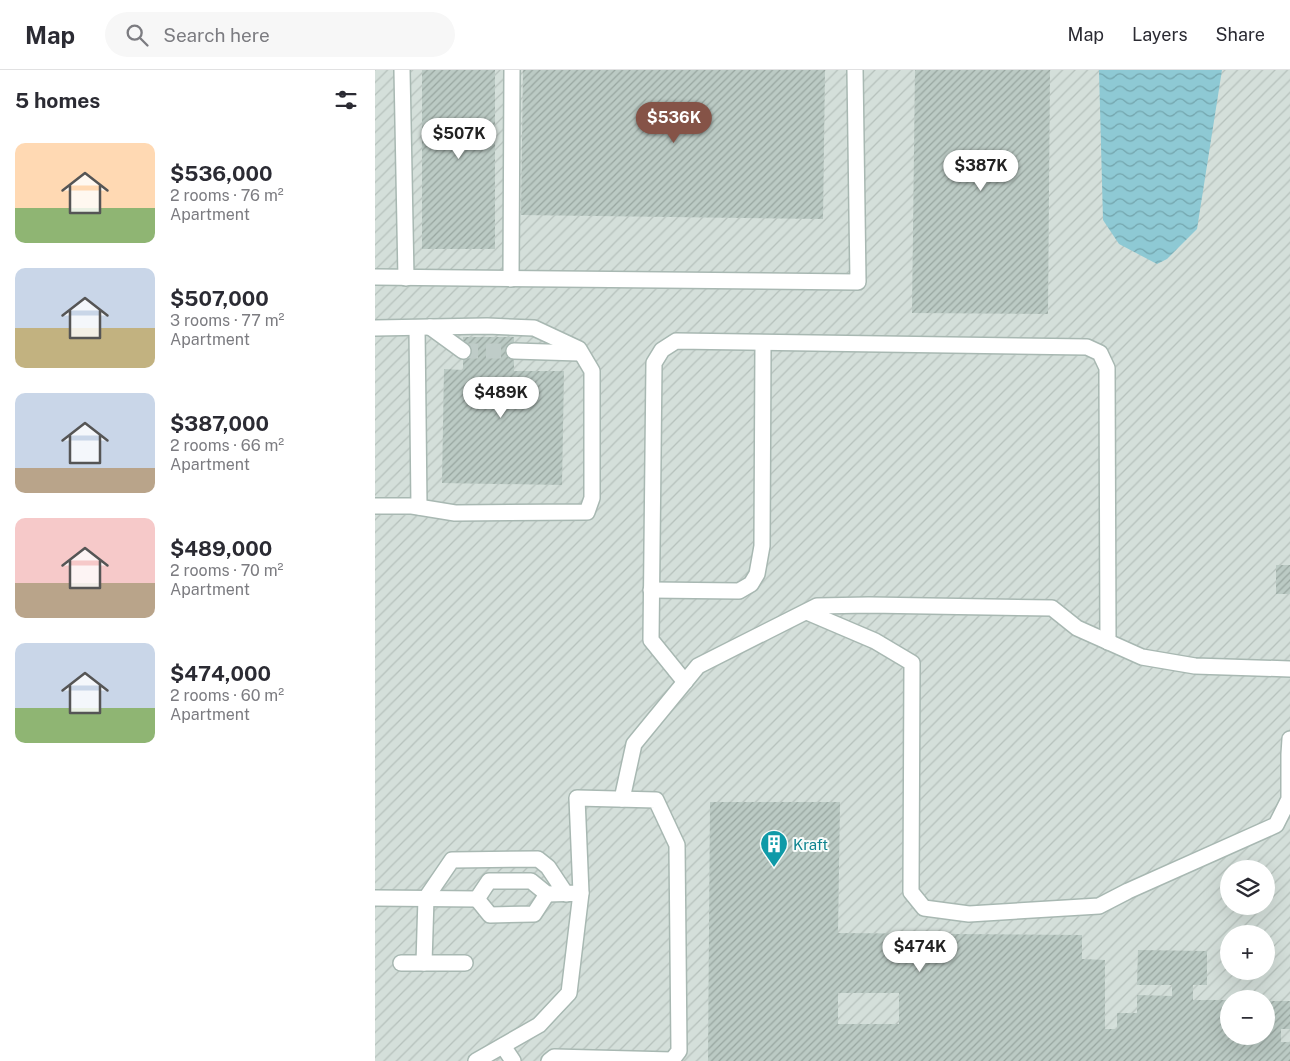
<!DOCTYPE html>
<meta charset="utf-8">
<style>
body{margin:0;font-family:"Public Sans",sans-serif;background:#f7f7f7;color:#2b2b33;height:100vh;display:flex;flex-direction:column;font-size:19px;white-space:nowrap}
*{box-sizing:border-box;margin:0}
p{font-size:16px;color:#7c7c81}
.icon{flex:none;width:28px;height:28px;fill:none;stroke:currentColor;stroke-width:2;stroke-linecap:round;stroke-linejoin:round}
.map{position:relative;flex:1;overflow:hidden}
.sheet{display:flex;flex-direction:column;background:#fff;width:375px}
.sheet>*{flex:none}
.tools{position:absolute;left:845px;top:790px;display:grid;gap:10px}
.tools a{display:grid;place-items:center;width:55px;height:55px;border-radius:50%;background:#fff;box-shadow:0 5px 20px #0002;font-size:25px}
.price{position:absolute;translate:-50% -42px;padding:0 11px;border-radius:18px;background:#fff;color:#222;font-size:16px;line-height:32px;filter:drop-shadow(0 1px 2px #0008)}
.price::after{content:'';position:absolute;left:50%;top:30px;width:15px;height:11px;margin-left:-8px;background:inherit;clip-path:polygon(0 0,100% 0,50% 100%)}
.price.current{background:#855347;color:#fff}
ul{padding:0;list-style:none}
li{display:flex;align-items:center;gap:15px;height:125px;padding:0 15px}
li span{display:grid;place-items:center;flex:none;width:140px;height:100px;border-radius:10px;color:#555}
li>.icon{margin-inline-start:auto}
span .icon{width:60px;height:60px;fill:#fffc;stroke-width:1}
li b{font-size:21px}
h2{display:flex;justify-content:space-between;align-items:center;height:60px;padding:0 15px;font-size:21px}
header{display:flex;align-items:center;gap:30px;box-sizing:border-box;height:70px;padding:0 25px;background:#fff;border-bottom:1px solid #e1e1e2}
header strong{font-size:24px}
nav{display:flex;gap:28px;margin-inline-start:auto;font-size:18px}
.search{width:350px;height:45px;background:#f7f7f7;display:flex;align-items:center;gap:12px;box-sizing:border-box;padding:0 18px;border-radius:28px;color:#7c7c81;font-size:19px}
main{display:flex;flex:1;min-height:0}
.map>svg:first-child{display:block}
.industrial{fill:url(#industrial-furrows);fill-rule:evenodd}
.water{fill:url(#water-waves)}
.building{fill:url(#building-hatch);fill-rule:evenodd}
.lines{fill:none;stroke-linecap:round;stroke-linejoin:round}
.minor-tunnel{stroke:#bfccc8;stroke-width:15;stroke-dasharray:15 8;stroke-linecap:butt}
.minor-casing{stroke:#a8b8b2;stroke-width:18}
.minor{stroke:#fff;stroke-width:15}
.labels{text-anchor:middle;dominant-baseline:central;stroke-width:4;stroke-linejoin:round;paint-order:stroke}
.culture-label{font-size:15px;fill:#0d838f;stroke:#f7fbf9;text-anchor:start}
</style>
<header>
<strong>Map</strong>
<div class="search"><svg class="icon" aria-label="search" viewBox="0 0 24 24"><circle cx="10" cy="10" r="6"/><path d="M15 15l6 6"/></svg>Search here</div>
<nav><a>Map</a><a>Layers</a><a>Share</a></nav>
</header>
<main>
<section class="sheet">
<h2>5 homes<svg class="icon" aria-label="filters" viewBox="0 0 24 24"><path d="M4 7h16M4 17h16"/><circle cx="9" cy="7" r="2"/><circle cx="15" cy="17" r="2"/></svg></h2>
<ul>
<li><span style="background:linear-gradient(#ffd9b3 65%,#8fb573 0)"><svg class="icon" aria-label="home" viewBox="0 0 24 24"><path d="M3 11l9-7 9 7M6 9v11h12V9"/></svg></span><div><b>$536,000</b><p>2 rooms · 76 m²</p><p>Apartment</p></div></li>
<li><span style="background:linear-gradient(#c9d6e8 60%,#c2b280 0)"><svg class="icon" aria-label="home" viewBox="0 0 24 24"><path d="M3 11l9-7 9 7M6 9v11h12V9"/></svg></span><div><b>$507,000</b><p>3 rooms · 77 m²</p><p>Apartment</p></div></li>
<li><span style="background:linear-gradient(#c9d6e8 75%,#b9a48a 0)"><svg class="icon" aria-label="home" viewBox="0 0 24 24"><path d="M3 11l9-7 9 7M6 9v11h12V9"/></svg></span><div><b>$387,000</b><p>2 rooms · 66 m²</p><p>Apartment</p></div></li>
<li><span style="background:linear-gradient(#f6c9c9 65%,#b9a48a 0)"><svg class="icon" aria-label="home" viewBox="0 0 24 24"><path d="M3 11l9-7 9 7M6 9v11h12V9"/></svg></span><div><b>$489,000</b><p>2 rooms · 70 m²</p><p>Apartment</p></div></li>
<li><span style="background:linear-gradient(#c9d6e8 65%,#8fb573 0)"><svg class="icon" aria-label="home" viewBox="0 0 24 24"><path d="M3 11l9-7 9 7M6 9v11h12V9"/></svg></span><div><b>$474,000</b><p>2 rooms · 60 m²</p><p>Apartment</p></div></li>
</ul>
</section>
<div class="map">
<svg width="915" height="991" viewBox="0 0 915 991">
<defs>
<pattern id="industrial-furrows" width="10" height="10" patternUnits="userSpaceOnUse" patternTransform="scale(1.25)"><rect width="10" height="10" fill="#d4dfda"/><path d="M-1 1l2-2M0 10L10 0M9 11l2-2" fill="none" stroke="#b6c1bc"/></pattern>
<pattern id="water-waves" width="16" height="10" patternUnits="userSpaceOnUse" patternTransform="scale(1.25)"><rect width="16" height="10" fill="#8ec9d4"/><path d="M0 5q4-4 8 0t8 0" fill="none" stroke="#74a5ad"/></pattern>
<pattern id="building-hatch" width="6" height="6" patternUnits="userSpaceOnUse" patternTransform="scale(1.25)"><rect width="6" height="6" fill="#bbcac4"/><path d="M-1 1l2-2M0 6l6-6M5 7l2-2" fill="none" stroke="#98a6a0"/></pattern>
</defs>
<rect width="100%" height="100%" fill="#e6efeb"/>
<path class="industrial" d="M0 0H915V991H0ZM854 799H891V836H854ZM854 864H891V901H854ZM854 929H891V966H854Z"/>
<polygon class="water" points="724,0 847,0 822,159 792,189 782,194 744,174 728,150"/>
<g class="building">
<rect x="47" y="0" width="73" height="179"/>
<polygon points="148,0 450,0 448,149 146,145"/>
<polygon points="540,0 675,0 673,244 537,243"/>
<polygon points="88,267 139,267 139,301 189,301 187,415 67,413 69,299 88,300"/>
<rect x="901" y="495" width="14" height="29"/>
<path d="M335 732H465L463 863 707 865V889L730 890V959H742V943H762V925L797 926V915H762L763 880 832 881V915H818V930H854V966H891V931H915V959H906V972H915V991H333ZM463 923H524V954H463Z"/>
</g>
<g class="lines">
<polyline class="minor-tunnel" points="88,281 139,281"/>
<defs>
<g id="minor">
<polyline points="27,0 31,208"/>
<polyline points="0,207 483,212 480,0"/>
<polyline points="136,209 137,0"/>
<polyline points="55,257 88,281"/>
<polyline points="0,258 112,256 159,258 204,279 217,301 217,428 212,442 80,443 37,436 0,436"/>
<polyline points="42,258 44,437"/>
<polyline points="139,281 204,283"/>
<polyline points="276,520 364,521 376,514 382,504 387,476 388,273"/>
<polyline points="432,542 500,571 537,593 536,822 549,838 594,844 724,836 753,821 901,755 914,729 914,684 915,669"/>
<polyline points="310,612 276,570 279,293 287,280 301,271 712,277 725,283 732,298 733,572"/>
<polyline points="247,729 259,674 323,596 442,536 494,535 677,538 702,558 767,587 820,596 915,599"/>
<polyline points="0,828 102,829"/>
<polyline points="102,829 115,845 159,844 172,824"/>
<polyline points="26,893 90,893"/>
<polyline points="49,893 51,828 77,790 163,789 173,797 191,824"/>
<polyline points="128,976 138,991"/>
<polyline points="101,991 164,955 194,923 206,823 172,824 156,811 114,811 102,829"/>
<polyline points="174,991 179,987 297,990 304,981 302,775 281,730 202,728 206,823"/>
</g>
</defs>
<use href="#minor" class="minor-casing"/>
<use href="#minor" class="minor"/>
</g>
<defs>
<symbol id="building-pin" viewBox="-11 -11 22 30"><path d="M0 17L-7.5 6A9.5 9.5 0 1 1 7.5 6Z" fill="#0f9aa8" stroke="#f7fbf9"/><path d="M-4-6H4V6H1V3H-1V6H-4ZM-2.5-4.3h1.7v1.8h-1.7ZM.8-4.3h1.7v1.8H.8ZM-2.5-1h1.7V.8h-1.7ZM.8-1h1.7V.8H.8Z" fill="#fff"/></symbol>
</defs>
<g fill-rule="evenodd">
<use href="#building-pin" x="383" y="758" width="32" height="43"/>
</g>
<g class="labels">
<g class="culture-label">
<text x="418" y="774">Kraft</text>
</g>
</g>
</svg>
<div class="tools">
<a><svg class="icon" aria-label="layers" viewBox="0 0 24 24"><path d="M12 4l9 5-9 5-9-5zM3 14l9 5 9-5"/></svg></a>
<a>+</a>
<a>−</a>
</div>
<b class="price current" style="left:299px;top:74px">$536K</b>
<b class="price" style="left:84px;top:90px">$507K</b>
<b class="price" style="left:606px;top:122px">$387K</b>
<b class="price" style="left:126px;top:349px">$489K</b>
<b class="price" style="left:545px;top:903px">$474K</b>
</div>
</main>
